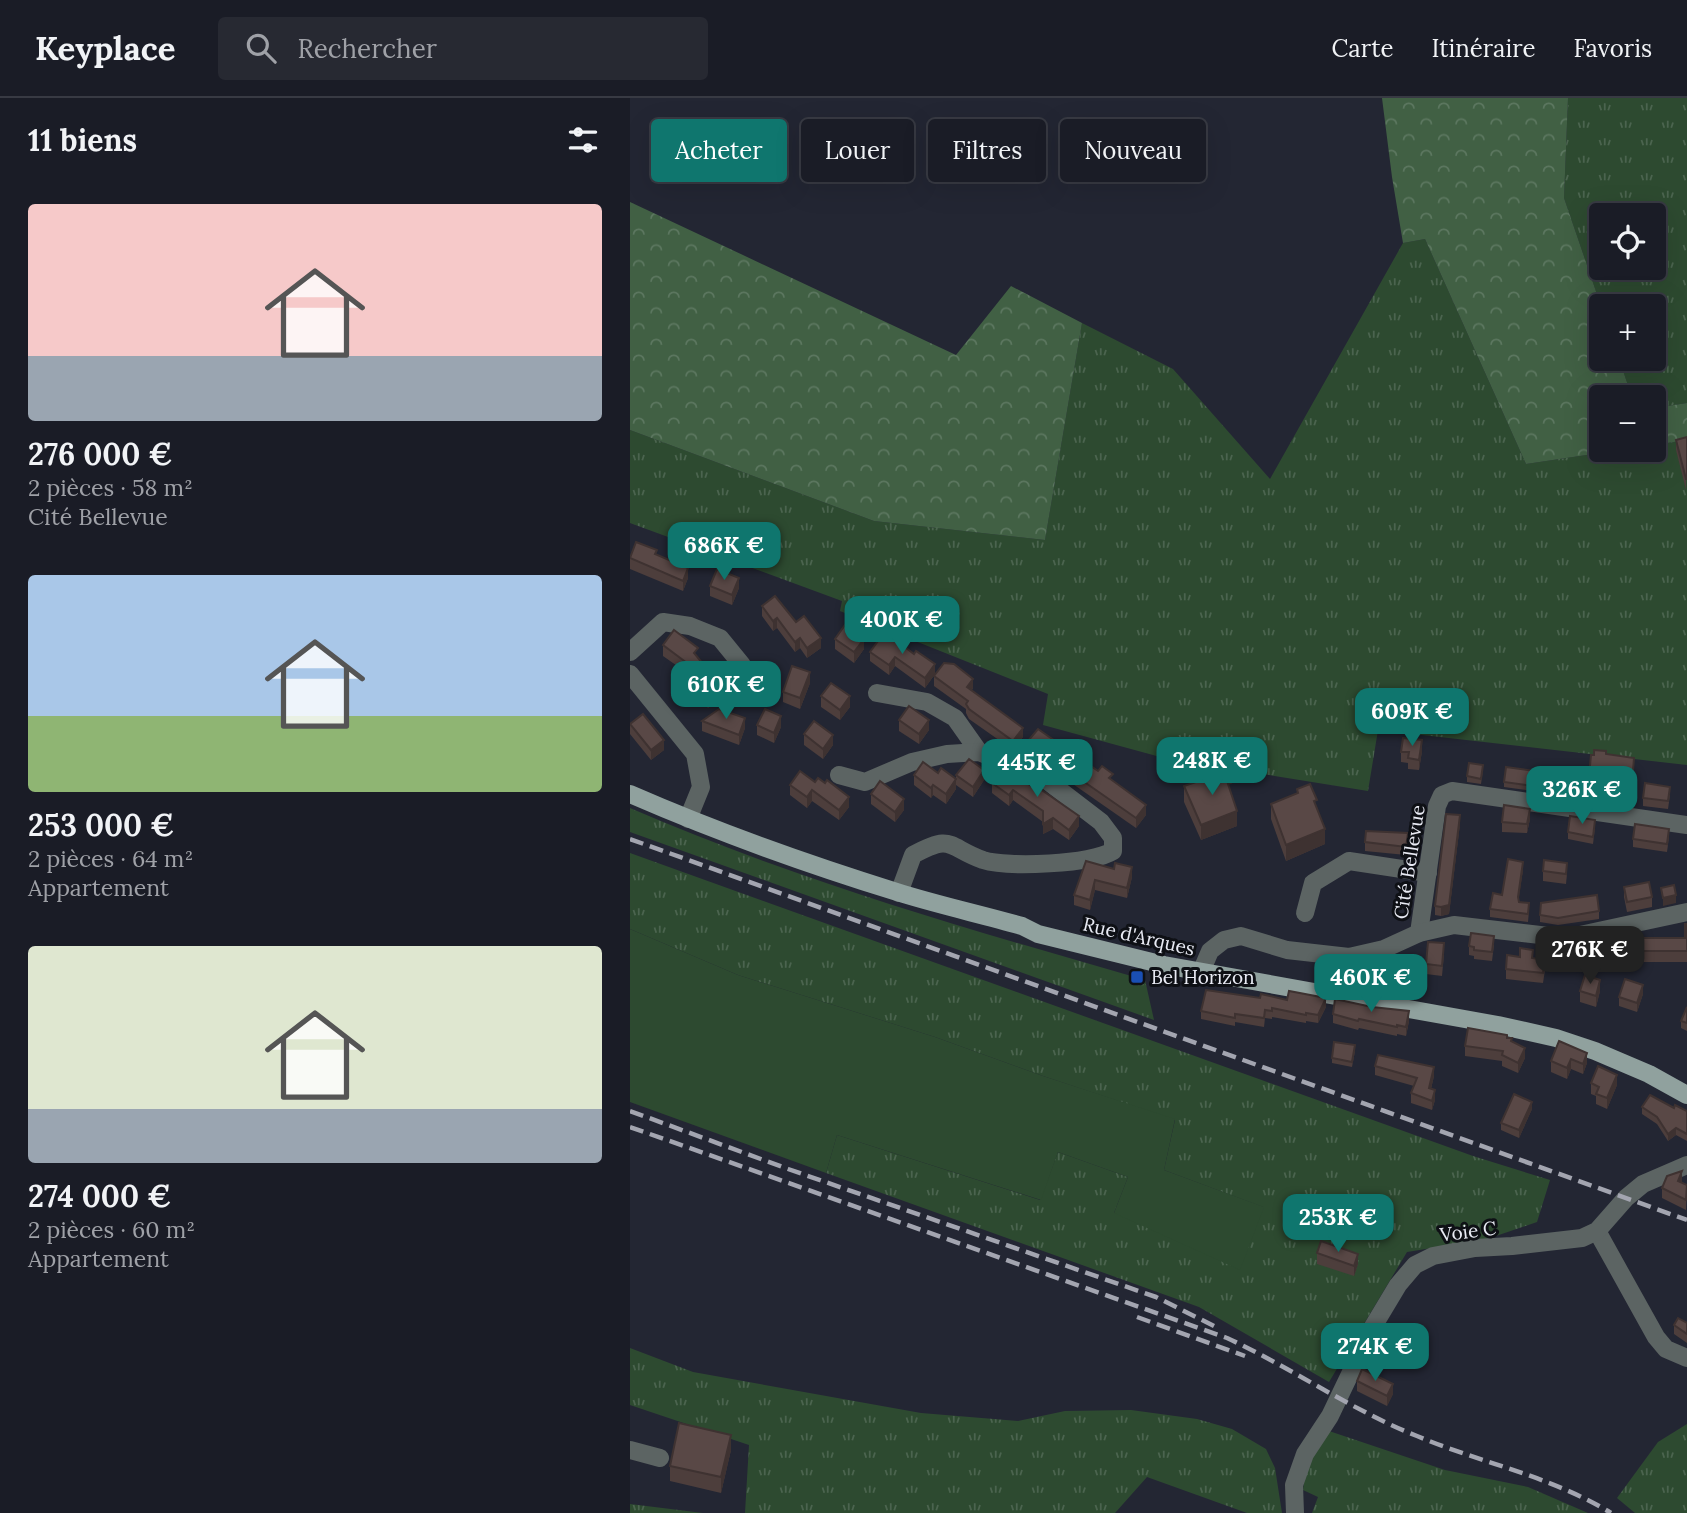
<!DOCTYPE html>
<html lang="fr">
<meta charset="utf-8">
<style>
body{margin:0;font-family:Lora,serif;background:#272932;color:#f1f3f6;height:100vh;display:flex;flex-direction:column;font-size:26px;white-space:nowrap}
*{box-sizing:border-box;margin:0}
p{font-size:23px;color:#9fa1a7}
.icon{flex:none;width:38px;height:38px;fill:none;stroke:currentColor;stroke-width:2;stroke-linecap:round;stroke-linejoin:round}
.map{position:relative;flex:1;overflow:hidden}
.side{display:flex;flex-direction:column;background:#1a1c26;width:630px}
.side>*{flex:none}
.banner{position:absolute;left:21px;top:21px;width:665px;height:63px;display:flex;gap:14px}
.controls{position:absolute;left:959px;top:105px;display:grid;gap:14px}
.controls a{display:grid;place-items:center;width:77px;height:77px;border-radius:7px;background:#1a1c26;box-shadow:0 7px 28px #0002,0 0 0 2px #383a43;font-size:35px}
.price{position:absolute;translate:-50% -60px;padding:0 16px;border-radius:14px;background:#0f766e;color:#fff;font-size:23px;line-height:46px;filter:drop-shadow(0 2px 4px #0008)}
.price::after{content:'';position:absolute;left:50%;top:42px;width:21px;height:16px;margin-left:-10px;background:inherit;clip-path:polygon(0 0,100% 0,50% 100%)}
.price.active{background:#222;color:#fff}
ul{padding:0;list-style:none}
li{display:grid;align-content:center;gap:14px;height:371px;padding:0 28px}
li span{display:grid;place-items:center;height:217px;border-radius:7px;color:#555}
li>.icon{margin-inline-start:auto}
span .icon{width:126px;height:126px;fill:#fffc;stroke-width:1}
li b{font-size:30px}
h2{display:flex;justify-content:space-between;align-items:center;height:84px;padding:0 28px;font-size:30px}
.pill{padding:0 24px;border-radius:7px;background:#1a1c26;box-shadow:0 7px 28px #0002,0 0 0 2px #383a43;font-size:24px;line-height:63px}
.pill.active{background:#0f766e;color:#fff}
header{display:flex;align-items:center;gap:42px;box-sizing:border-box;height:98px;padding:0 35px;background:#1a1c26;border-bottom:2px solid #383a43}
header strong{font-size:33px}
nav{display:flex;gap:38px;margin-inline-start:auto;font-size:24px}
.search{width:490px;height:63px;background:#272932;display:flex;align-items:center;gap:18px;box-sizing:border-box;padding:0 24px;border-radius:7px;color:#9fa1a7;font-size:26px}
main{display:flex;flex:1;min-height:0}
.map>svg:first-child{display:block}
.grass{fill:url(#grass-tufts);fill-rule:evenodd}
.forest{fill:url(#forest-crowns)}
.green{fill:#2d4a30}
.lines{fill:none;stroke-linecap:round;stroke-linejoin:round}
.minor{stroke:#5c6463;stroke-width:18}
.major{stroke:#90a19e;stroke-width:18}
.rail{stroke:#a3a5b0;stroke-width:4.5;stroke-dasharray:14 7;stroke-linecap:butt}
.wall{fill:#4d3e3c}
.shaded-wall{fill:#3e3231}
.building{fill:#594846;stroke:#3e3231;stroke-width:2}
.transit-dot{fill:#1a4fb4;stroke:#0e1015;stroke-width:2.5}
.labels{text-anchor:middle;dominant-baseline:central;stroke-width:6;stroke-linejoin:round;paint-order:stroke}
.street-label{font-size:19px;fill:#e9ebf4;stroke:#0e1015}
.poi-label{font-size:19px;fill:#e9ebf4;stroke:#0e1015;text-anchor:start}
</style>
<header>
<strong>Keyplace</strong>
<div class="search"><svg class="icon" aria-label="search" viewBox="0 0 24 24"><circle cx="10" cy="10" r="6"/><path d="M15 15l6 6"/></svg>Rechercher</div>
<nav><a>Carte</a><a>Itinéraire</a><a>Favoris</a></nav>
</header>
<main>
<section class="side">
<h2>11 biens<svg class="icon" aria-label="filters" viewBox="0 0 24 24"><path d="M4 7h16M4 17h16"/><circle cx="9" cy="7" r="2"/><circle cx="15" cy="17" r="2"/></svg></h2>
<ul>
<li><span style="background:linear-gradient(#f6c9c9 70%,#9aa5b1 0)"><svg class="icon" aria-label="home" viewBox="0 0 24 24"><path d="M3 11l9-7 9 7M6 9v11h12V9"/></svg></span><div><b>276 000 €</b><p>2 pièces · 58 m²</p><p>Cité Bellevue</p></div></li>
<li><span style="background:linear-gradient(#a9c7e8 65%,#8fb573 0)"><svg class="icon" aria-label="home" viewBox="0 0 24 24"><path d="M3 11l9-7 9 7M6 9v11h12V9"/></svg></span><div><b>253 000 €</b><p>2 pièces · 64 m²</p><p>Appartement</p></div></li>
<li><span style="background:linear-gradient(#dfe7d0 75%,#9aa5b1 0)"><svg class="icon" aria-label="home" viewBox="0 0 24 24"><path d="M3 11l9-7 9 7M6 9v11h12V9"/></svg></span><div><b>274 000 €</b><p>2 pièces · 60 m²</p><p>Appartement</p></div></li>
</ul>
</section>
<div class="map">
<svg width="1057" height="1415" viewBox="0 0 1057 1415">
<defs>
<pattern id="grass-tufts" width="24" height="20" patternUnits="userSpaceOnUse" patternTransform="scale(1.75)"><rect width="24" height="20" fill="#2d4a30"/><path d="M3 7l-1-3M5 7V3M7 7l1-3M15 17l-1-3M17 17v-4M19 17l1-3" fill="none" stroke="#4b644f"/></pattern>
<pattern id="forest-crowns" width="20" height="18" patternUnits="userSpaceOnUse" patternTransform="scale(1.75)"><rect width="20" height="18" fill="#416044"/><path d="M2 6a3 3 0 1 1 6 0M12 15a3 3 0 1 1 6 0" fill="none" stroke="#5c7760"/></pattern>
</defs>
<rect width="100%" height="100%" fill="#232633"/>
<g class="grass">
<path d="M938 0H1057V305L1024 310V299H1002L989 261H1024V208H971L934 100ZM971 117H1024V170H971Z"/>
<polygon points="795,141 896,366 990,352 1024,352 1024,347 1057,342 1057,667 748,632 738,693 534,660 413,627 418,596 210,513 212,503 0,425 0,332 244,423 415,442 452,225 543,271 640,381 773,145"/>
<path d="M0 710C166 782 341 832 515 882L524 922 0 734Z"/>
<polygon points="0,755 843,1058 920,1082 907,1124 857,1141 777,1154 699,1284 569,1209 196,1075 207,1037 410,1102 428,1054 498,1079 484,1115 633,1109 534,1072 545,1022 413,978 305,939 108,877 0,831"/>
<polygon points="0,1250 63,1274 291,1315 388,1323 435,1313 501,1312 567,1321 602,1331 636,1351 645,1370 652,1415 617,1415 517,1379 485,1415 115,1415 119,1347 0,1307"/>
<polygon points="1057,1326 1057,1415 1005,1415 987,1400 1028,1344"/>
<polygon points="699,1333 815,1372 898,1389 958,1415 682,1415 688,1399 673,1392 676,1368"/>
<polygon points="0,1406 73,1415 0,1415"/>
</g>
<g class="forest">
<polygon points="752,0 938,0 934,100 971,208 971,261 989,261 1002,299 971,299 971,352 990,352 896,366 795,141 773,145 762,79"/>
<polygon points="0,104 326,257 381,188 452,225 415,442 244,423 0,332"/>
<polygon points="1057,305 1057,342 1024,347 1024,310"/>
</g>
<polygon class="green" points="0,831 108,877 305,939 413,978 545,1021 534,1072 634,1109 610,1172 484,1115 498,1079 428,1054 411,1102 207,1037 196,1075 0,1004"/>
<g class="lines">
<g class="minor">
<polyline points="0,554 33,524 60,528 90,540 112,567"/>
<polyline points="0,576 65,656 71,689 58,721"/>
<polyline points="247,595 297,604 325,620 349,654"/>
<path d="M209 677 235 684 282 664 317 656 349 654 415 681 471 724 483 740V753C462 766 378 770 353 762 317 749 323 735 283 757L269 795"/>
<polyline points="675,815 683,785 719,763 798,775"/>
<polyline points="789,835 807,708 812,697 822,693 1057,727"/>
<polyline points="571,874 580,853 594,842 611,838 657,852 719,859 754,851 789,835 824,827 936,840 1057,814"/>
<polyline points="967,1133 1026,1239 1036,1251 1057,1260"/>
<polyline points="0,1352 30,1360"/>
<polyline points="665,1415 664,1387 675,1356 700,1318 741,1232 768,1187 785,1167 803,1158 845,1150 882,1148 952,1140 967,1133 996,1100 1013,1086 1057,1067"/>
</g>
<path class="major" d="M0 696C87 734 177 766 267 794 308 807 350 816 392 828L408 836 534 867 868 927 926 940 965 953 1019 976 1057 997"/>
<g class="rail">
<polyline points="0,741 1057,1122"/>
<polyline points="0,1013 158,1071 526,1199 584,1228"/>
<path d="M0 1029 597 1240C662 1270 721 1312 787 1338 851 1365 921 1378 981 1415"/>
<polyline points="507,1219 615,1258"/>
</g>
</g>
<g class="wall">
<polygon points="1057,339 1056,392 1046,352 1046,342"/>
<polygon points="27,457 58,480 53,493 0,471 0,458"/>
<polygon points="80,488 109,490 102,507 80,498"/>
<polygon points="132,508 166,524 191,550 177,560 170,550 165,554 147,530 143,533 132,518"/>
<polygon points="205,541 234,551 224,565 205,551"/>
<polygon points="255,542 305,576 295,590 265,568 259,577 240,563 240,554"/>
<polygon points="33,547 68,560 92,599 78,610 62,590 63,579 33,558"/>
<polygon points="304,578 343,590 342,592 393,639 383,652 339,621 336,615 336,611 304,588"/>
<polygon points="180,585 170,611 153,604 153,594"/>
<polygon points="191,598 220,609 210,622 191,609"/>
<polygon points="269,622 299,632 289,646 269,633"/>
<polygon points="72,623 115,630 109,647 72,633"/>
<polygon points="0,626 34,652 21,662 0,636"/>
<polygon points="127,627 151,629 144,645 127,637"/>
<polygon points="174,636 203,647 193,661 174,647"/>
<polygon points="397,644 483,683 516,717 506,730 397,654"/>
<polygon points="792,653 789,672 778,671 778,665 771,664 771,654"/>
<polygon points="976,656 1004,665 1003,678 992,676 988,704 952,699 952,694 959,678"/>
<polygon points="372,671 449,728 439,742 423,731 413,736 413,724 383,702 379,708 362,695 362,685"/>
<polygon points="853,672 851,686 837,684 837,678"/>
<polygon points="579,674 601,695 607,728 571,742 554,704 554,688 579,679"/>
<polygon points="308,675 326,681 326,677 354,682 343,699 326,687 326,691 316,706 303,697 301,700 284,687 284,677"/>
<polygon points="927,681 925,696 874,689 874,684"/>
<polygon points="185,684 195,685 219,709 209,722 182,703 177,710 160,697 160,687"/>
<polygon points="667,691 687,709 695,746 656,763 641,721 641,706 667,696"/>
<polygon points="241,696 274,712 265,724 241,706"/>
<polygon points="1040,697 1038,711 1013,708 1013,700"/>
<polygon points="900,721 897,735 872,734 872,724"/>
<polygon points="830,726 819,816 811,818 805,817 805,808"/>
<polygon points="965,729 963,746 938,741 938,734"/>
<polygon points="1039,739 1037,754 1003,749 1003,741"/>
<polygon points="778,743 776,757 735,753 735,744"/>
<polygon points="456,763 502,779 497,800 465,792 460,812 444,807 444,797"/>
<polygon points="893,772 888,802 899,813 898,824 860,819 860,811"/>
<polygon points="913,773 937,776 936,786 913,783"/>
<polygon points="994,789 1022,799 1022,809 997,814 994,799"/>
<polygon points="969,813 969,821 928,827 910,824 910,817"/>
<polygon points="1057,826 1057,864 1011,864 1011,840 1055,840"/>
<polygon points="864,847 862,863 844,861 844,858 839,857 839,848"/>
<polygon points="814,856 812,878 796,876 796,866"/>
<polygon points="903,860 915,872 913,885 876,881 876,871"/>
<polygon points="950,893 970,893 966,909 950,904"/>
<polygon points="1013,896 1007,914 989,908 989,899"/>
<polygon points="657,902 696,909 688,925 676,923 676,925 642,919 642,921 635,920 634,929 605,924 605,928 571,921 571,913"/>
<polygon points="1057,909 1057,933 1051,930 1051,923"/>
<polygon points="703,916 779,923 776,938 767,936 767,938 729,930 728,932 703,925"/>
<polygon points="877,940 882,944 895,960 888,975 872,968 872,963 835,958 835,948"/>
<polygon points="929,943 957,965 953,976 941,971 937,981 921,974 921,963"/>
<polygon points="725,953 722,969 702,965 702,960"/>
<polygon points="745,968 804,978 801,991 805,1002 802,1012 781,1005 781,995 784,988 745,977"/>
<polygon points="961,985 987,987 977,1011 966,1006 966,998 961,996"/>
<polygon points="1012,1009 1044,1010 1057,1013 1057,1043 1046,1037 1038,1043 1027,1026 1012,1016"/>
<polygon points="902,1011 889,1040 871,1032 871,1025"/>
<polygon points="1052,1083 1052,1085 1057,1087 1056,1112 1032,1100 1032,1090"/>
<polygon points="687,1155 728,1166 724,1178 687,1166"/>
<polygon points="1057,1225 1057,1245 1044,1236 1044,1227"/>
<polygon points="727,1283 763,1296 757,1308 727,1293"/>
<polygon points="101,1352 91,1395 40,1383 40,1368"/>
</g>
<g class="shaded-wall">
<polygon points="58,470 58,480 53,493 53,483"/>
<polygon points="109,480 109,490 102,507 102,497"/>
<polygon points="147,520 147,530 143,533 143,523"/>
<polygon points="170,540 170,550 165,554 165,544"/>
<polygon points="191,540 191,550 177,560 177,550"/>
<polygon points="234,541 234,551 224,565 224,554"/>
<polygon points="265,559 265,568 259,577 259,567"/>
<polygon points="305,566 305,576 295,590 295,580"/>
<polygon points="180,574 180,585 170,611 170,600"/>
<polygon points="343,581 343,590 337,598 337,589"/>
<polygon points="92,589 92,599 78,610 78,600"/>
<polygon points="220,598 220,609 210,622 210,612"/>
<polygon points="151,618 151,629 144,645 144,635"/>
<polygon points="115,620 115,630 109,647 109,637"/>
<polygon points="299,622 299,632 289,646 289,636"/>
<polygon points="393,630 393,639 383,652 383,643"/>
<polygon points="203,637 203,647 193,661 193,651"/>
<polygon points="34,642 34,652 21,662 21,652"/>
<polygon points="792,642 792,653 789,672 789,662"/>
<polygon points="354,672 354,682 343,699 343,689"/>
<polygon points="326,681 326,691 316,706 316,696"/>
<polygon points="303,687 303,697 301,700 301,690"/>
<polygon points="182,692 182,703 177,710 177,699"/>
<polygon points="383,692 383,702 379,708 379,697"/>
<polygon points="219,699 219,709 209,722 209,712"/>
<polygon points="274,701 274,712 265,724 265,714"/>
<polygon points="516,707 516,717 506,730 506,720"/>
<polygon points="900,711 900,721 897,735 897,726"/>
<polygon points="607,713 607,728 571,742 571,727"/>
<polygon points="830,717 830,726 819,816 811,818 811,809"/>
<polygon points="449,718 449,728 439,742 439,732"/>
<polygon points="423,720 423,731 413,736 413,726"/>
<polygon points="695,731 695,746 656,763 656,747"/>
<polygon points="893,764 893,772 888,807 888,799"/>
<polygon points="502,769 502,779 497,800 497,790"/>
<polygon points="465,782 465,792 460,812 460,802"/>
<polygon points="1046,797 1046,805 1033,808 1033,800"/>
<polygon points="970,882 970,893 966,909 966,898"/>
<polygon points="1013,887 1013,896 1007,914 1007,905"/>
<polygon points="696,900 696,909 688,925 688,917"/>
<polygon points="779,913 779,923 776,938 776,929"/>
<polygon points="895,950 895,960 888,975 888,965"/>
<polygon points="957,955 957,965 953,976 953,966"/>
<polygon points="941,961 941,971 937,981 937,970"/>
<polygon points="804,969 804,978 799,999 799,990"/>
<polygon points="987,977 987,987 977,1011 977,1000"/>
<polygon points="805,992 805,1002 802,1012 802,1003"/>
<polygon points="902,1004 902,1011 889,1040 889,1032"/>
<polygon points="1046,1030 1046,1037 1038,1043 1038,1036"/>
<polygon points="1052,1073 1052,1083 1048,1093 1048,1083"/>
<polygon points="728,1156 728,1166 724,1178 724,1168"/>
<polygon points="763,1286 763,1296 757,1308 757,1298"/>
<polygon points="101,1337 101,1352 91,1395 91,1379"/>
</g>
<g class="building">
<polygon points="1057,339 1057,381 1056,381 1046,342"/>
<polygon points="6,444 27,452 25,456 58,470 53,483 0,460"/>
<polygon points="87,471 109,480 102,497 80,488"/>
<polygon points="145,498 166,524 174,518 191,540 177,550 170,540 165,544 147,520 143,523 132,508"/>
<polygon points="215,527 234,541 224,554 205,541"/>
<polygon points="44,532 68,550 64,555 92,589 78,600 62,580 69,574 33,547"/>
<polygon points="259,537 284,556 286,553 305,566 295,580 265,559 259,567 240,554 251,539 255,542"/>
<polygon points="314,565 324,566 343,581 337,589 393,630 383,643 339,611 336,606 338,603 304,578"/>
<polygon points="162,568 180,574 170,600 153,594"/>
<polygon points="201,585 220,598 210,612 191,598"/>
<polygon points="279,608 299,622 289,636 269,622"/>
<polygon points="89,611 115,620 109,637 72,623"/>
<polygon points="135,611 151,618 144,635 127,627"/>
<polygon points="13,616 34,642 21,652 0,626"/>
<polygon points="184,623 203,637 193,651 174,636"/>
<polygon points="408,631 468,673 472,668 483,676 479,680 516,707 506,720 397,644"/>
<polygon points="773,640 792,642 789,662 778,660 779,654 771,654"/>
<polygon points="964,652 976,653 976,656 1004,660 1003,673 992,671 988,699 952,694 954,678 959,678 961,657 964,657"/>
<polygon points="339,661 354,672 343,689 326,677"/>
<polygon points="293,664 308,675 311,670 326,681 316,696 303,687 301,690 284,677"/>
<polygon points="839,665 853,667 851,681 837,678"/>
<polygon points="594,668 601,685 598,686 607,713 571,727 554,688 581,679 579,674"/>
<polygon points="876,669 927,676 925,691 874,684"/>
<polygon points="372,671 387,682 390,679 401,688 403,686 449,718 439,732 423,720 413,726 413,713 383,692 379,697 362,685"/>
<polygon points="170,673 185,684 188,680 195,685 197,682 219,699 209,712 182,692 177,699 160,687"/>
<polygon points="250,683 274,701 265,714 241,696"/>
<polygon points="1015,685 1040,689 1038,703 1013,700"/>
<polygon points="680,686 687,702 684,703 695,731 656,747 641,706 668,695 667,691"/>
<polygon points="874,707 900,711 897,726 872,724"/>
<polygon points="816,716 830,717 819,807 811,809 805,808"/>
<polygon points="940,718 965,722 963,739 938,734"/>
<polygon points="1005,726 1039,731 1037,746 1003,741"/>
<polygon points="736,733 778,735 776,749 735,744"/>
<polygon points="878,761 893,764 888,799 889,804 899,805 898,816 860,811 863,795 872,797"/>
<polygon points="914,762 937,765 936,776 913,773"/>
<polygon points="456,763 484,771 485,765 502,769 497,790 465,782 460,802 444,797"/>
<polygon points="1019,784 1022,799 997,804 994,789"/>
<polygon points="1044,787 1046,797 1033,800 1031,790"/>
<polygon points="967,797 969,813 928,820 910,817 911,805"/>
<polygon points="1055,826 1057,826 1057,853 1011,853 1011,840 1055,840"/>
<polygon points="841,835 864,838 862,854 844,852 844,849 839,848"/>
<polygon points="798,844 814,845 812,868 796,866"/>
<polygon points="890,850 903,852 902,860 915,862 913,875 876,871 877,857 890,859"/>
<polygon points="955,877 970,882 966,898 950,893"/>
<polygon points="995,881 1013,887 1007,905 989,899"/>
<polygon points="576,892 630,900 631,896 657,902 659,893 696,900 688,917 676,915 676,917 642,910 642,913 635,912 634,920 605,916 605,920 571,913"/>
<polygon points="705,901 742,909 779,913 776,929 767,927 767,929 729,921 728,923 703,916"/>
<polygon points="1057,909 1057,925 1051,923"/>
<polygon points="838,930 877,937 877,940 882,940 881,943 895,950 888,965 872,957 873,953 835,948"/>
<polygon points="929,943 957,955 953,966 941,961 937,970 921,963"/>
<polygon points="704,944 725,947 722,964 702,960"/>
<polygon points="748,957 804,969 799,990 805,992 802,1003 781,995 787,980 745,968"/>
<polygon points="968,968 987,977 977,1000 966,996 969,989 961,985"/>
<polygon points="884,996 902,1004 889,1032 871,1025"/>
<polygon points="1020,997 1044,1010 1045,1007 1057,1013 1057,1036 1046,1030 1038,1036 1027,1019 1012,1009"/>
<polygon points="1052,1073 1048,1083 1057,1087 1056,1102 1032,1090 1037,1078"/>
<polygon points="691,1143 728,1156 724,1168 687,1155"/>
<polygon points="1048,1220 1057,1225 1057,1236 1044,1227"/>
<polygon points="732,1271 763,1286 757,1298 727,1283"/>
<polygon points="49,1325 101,1337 91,1379 40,1368"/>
</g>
<rect class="transit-dot" x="500" y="872" width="14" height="14" rx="3.5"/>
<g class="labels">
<g class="street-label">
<text transform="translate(779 764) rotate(-81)">Cité Bellevue</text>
<text transform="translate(509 838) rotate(13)">Rue d'Arques</text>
<text transform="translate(838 1133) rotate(-7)">Voie C</text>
</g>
<g class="poi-label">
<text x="521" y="879">Bel Horizon</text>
</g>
</g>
</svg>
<div class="controls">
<a><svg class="icon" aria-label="locate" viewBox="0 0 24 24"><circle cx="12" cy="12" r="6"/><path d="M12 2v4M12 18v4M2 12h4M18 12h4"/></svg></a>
<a>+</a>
<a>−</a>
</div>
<b class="price" style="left:94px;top:484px">686K €</b>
<b class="price" style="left:272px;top:558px">400K €</b>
<b class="price" style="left:96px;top:623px">610K €</b>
<b class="price" style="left:782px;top:650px">609K €</b>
<b class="price" style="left:582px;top:699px">248K €</b>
<b class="price" style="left:407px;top:701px">445K €</b>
<b class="price" style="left:952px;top:728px">326K €</b>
<b class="price active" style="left:960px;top:888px">276K €</b>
<b class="price" style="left:741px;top:916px">460K €</b>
<b class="price" style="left:708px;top:1156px">253K €</b>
<b class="price" style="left:745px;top:1285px">274K €</b>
<div class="banner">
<a class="pill active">Acheter</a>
<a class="pill">Louer</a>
<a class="pill">Filtres</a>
<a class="pill">Nouveau</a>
</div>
</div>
</main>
